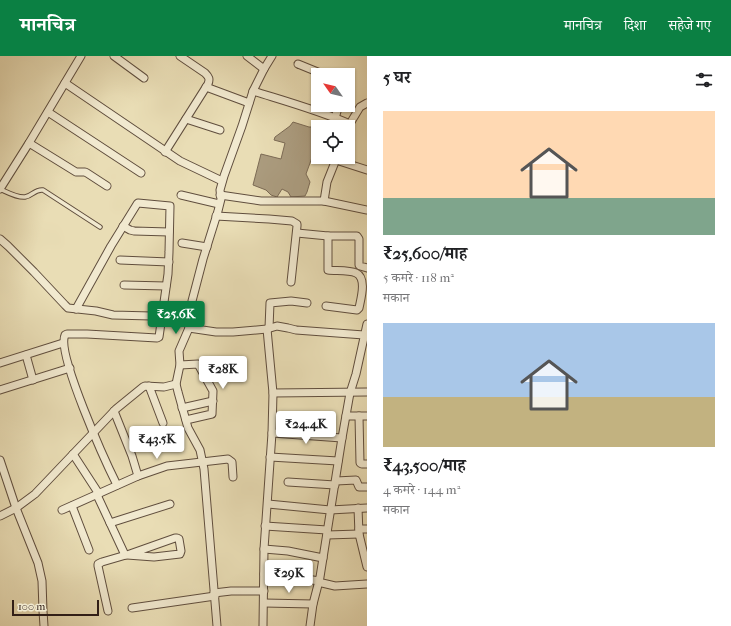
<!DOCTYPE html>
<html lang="hi">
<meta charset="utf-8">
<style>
body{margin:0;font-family:"IM FELL French Canon","Noto Serif Devanagari",serif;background:#f6f6f6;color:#202124;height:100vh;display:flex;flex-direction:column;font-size:15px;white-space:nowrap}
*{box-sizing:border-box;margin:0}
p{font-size:13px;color:#757577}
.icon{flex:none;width:22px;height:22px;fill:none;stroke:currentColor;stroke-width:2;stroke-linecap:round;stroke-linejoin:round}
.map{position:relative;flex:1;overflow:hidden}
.sheet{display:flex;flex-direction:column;background:#fff;width:364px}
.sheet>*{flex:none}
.needle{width:26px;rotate:304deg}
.buttons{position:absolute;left:311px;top:12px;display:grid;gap:8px}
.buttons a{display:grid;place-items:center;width:44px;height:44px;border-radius:0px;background:#fff;box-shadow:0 1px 3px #0004;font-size:20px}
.scale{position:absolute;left:12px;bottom:10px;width:87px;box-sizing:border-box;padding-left:4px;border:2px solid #321f17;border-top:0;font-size:11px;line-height:14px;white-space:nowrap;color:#321f17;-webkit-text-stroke:3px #f1e9cf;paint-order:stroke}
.price{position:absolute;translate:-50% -34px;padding:0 9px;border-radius:4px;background:#fff;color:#222;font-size:13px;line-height:26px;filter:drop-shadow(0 1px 2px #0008)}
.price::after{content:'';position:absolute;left:50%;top:24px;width:12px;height:9px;margin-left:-6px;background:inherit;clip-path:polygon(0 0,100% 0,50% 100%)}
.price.selected{background:#0b8043;color:#fff}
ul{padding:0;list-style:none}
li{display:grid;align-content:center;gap:8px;height:212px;padding:0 16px}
li span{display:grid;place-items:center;height:124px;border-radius:0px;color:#555}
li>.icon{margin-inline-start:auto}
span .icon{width:72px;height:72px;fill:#fffc;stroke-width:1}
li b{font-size:17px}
h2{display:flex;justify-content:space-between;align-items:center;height:48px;padding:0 16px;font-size:17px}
header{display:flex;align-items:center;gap:24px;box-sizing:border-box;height:56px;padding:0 20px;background:#0b8043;color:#fff}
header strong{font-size:19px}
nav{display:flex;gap:22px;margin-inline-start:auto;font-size:14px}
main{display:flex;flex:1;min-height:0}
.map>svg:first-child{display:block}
.water{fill:#ab9c7f;stroke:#7b6a55}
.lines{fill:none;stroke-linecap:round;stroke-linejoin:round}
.service-casing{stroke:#604e3e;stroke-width:5.5}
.minor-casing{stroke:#604e3e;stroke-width:9}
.service{stroke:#f1e9cf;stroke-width:3.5}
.minor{stroke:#f1e9cf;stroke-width:7}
</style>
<header>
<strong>मानचित्र</strong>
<nav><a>मानचित्र</a><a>दिशा</a><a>सहेजे गए</a></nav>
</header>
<main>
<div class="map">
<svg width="367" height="570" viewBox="0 0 367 570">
<rect width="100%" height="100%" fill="#e9ddb5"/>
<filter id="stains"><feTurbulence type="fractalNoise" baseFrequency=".005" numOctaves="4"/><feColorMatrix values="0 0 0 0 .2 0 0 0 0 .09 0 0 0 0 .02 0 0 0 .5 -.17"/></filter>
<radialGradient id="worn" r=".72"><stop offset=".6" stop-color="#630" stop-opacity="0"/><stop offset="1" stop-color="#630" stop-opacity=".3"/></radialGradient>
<polygon class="water" points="293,66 309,71 317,71 318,72 318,91 314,96 306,118 310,126 307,136 305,140 291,141 288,136 282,133 277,141 271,139 266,134 253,129 261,98 281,103 285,87 274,84 275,81 290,70"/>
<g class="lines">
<defs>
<path id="service" d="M0 133C7 136 17 142 25 141 32 140 35 133 43 134L100 171"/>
<g id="minor">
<polyline points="114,0 144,22"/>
<polyline points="247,0 264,13"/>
<polyline points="298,8 325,19"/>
<polyline points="65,27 180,105 222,125"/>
<polyline points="206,31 249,47"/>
<path d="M253 35C285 45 318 54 350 68"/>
<polyline points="48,56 141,117"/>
<polyline points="335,62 339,49"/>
<polyline points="186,63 220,74"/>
<polyline points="348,71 360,51 367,47"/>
<polyline points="29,87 76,116 85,116 87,117 107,130"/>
<path d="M165 96 208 28C210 23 209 21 205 17L180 0"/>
<polyline points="336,104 367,114"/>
<polyline points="0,133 29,87 81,0"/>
<polyline points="181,139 219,148"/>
<polyline points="220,139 261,145 324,145 367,154"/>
<polyline points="324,145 327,126 337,101"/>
<polyline points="216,160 269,163 292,165 297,168 297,170 291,226"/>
<polyline points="123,170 130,174 134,175 169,176"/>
<polyline points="297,177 328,180 357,180 359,183 359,209 360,210 367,212"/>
<polyline points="0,183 8,190 34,216 65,249 68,252 96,255 113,259 190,261"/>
<polyline points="182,187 207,191"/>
<polyline points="120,204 169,206"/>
<polyline points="124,229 166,230"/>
<path d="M326 250 357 254 359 252C361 242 367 222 356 217 349 214 335 215 328 214V180"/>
<path d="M76 253 111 190 137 148 138 147 170 150 169 196 168 218 159 281 157 282 87 278H67L65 279C56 297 106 407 117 429"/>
<polyline points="189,272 216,276 233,276 267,273 277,270 288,272 296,274 364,279"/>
<polyline points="269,272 270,247 291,245 307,247"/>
<polyline points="26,299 33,324"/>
<polyline points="0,307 63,287"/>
<polyline points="180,309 198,308 213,335 212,358 186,364"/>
<polyline points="149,330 163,367"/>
<polyline points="0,334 70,312"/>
<polyline points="273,337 367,336"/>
<polyline points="182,352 213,345"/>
<polyline points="114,355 132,400 138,420"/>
<polyline points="346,360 367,360"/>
<polyline points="359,360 360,407 362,408 367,408"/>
<polyline points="272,377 342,382"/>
<polyline points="73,398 99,438"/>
<polyline points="270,401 338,405"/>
<polyline points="0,404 16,452 38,507 42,525 43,555 44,570"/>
<polyline points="336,425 356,424 359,431 367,431"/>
<polyline points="288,426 335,429"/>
<polyline points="97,439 125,499 127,499 175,482 177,482 179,483 181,495 180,498 154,501 127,499"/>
<polyline points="268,448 330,454 367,452"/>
<polyline points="72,450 89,494"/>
<polyline points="358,452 359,478 367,511"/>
<polyline points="62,454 138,420 167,410 228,403 232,406 233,421"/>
<polyline points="0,460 16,452 35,438 116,353 143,331 145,330 164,331 176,328"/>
<polyline points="110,467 170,448"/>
<polyline points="265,470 327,474"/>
<polyline points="359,473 367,473"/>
<polyline points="327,479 359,478"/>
<polyline points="264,493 288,495 323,502"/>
<polyline points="264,518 288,520 319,525"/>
<polyline points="318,526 335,530 367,528"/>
<polyline points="214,537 231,535 264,535"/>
<polyline points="264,547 313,548"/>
<polyline points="132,552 215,540"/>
<polyline points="108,555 98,510 98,508 102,506 126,499"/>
<polyline points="217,570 204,413 200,394 188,372 178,336 176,328 180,309 179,295 189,272 192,245 203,203 218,155 221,143 220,134 224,120 242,70 253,35 264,13 272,0"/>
<polyline points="263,570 264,493 272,377 273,337 267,273"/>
<polyline points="310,570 313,548 320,521 342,382 350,337 356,318 367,268"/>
</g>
</defs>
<use href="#service" class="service-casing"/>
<use href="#minor" class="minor-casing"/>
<use href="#service" class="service"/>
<use href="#minor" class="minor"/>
</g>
<rect width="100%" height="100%" filter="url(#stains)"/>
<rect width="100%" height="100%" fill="url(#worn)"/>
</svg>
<div class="buttons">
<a><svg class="needle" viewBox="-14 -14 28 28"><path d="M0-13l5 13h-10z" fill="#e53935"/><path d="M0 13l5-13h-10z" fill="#757577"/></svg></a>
<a><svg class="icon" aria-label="locate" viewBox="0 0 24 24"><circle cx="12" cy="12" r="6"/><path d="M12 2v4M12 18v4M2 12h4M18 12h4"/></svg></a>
</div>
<div class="scale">100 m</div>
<b class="price selected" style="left:176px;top:279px">₹25.6K</b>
<b class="price" style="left:223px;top:334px">₹28K</b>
<b class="price" style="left:306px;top:389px">₹24.4K</b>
<b class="price" style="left:157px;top:404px">₹43.5K</b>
<b class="price" style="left:289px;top:538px">₹29K</b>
</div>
<section class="sheet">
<h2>5 घर<svg class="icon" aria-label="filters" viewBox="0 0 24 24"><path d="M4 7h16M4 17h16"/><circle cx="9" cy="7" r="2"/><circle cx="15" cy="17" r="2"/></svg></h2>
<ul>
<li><span style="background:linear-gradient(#ffd9b3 70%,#7fa58c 0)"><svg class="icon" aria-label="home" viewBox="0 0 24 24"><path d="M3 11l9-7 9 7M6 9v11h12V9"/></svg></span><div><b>₹25,600/माह</b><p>5 कमरे · 118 m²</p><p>मकान</p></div></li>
<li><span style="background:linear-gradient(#a9c7e8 60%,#c2b280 0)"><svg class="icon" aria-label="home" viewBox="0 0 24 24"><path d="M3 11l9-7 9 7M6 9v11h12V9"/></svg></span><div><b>₹43,500/माह</b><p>4 कमरे · 144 m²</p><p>मकान</p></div></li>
</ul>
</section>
</main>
